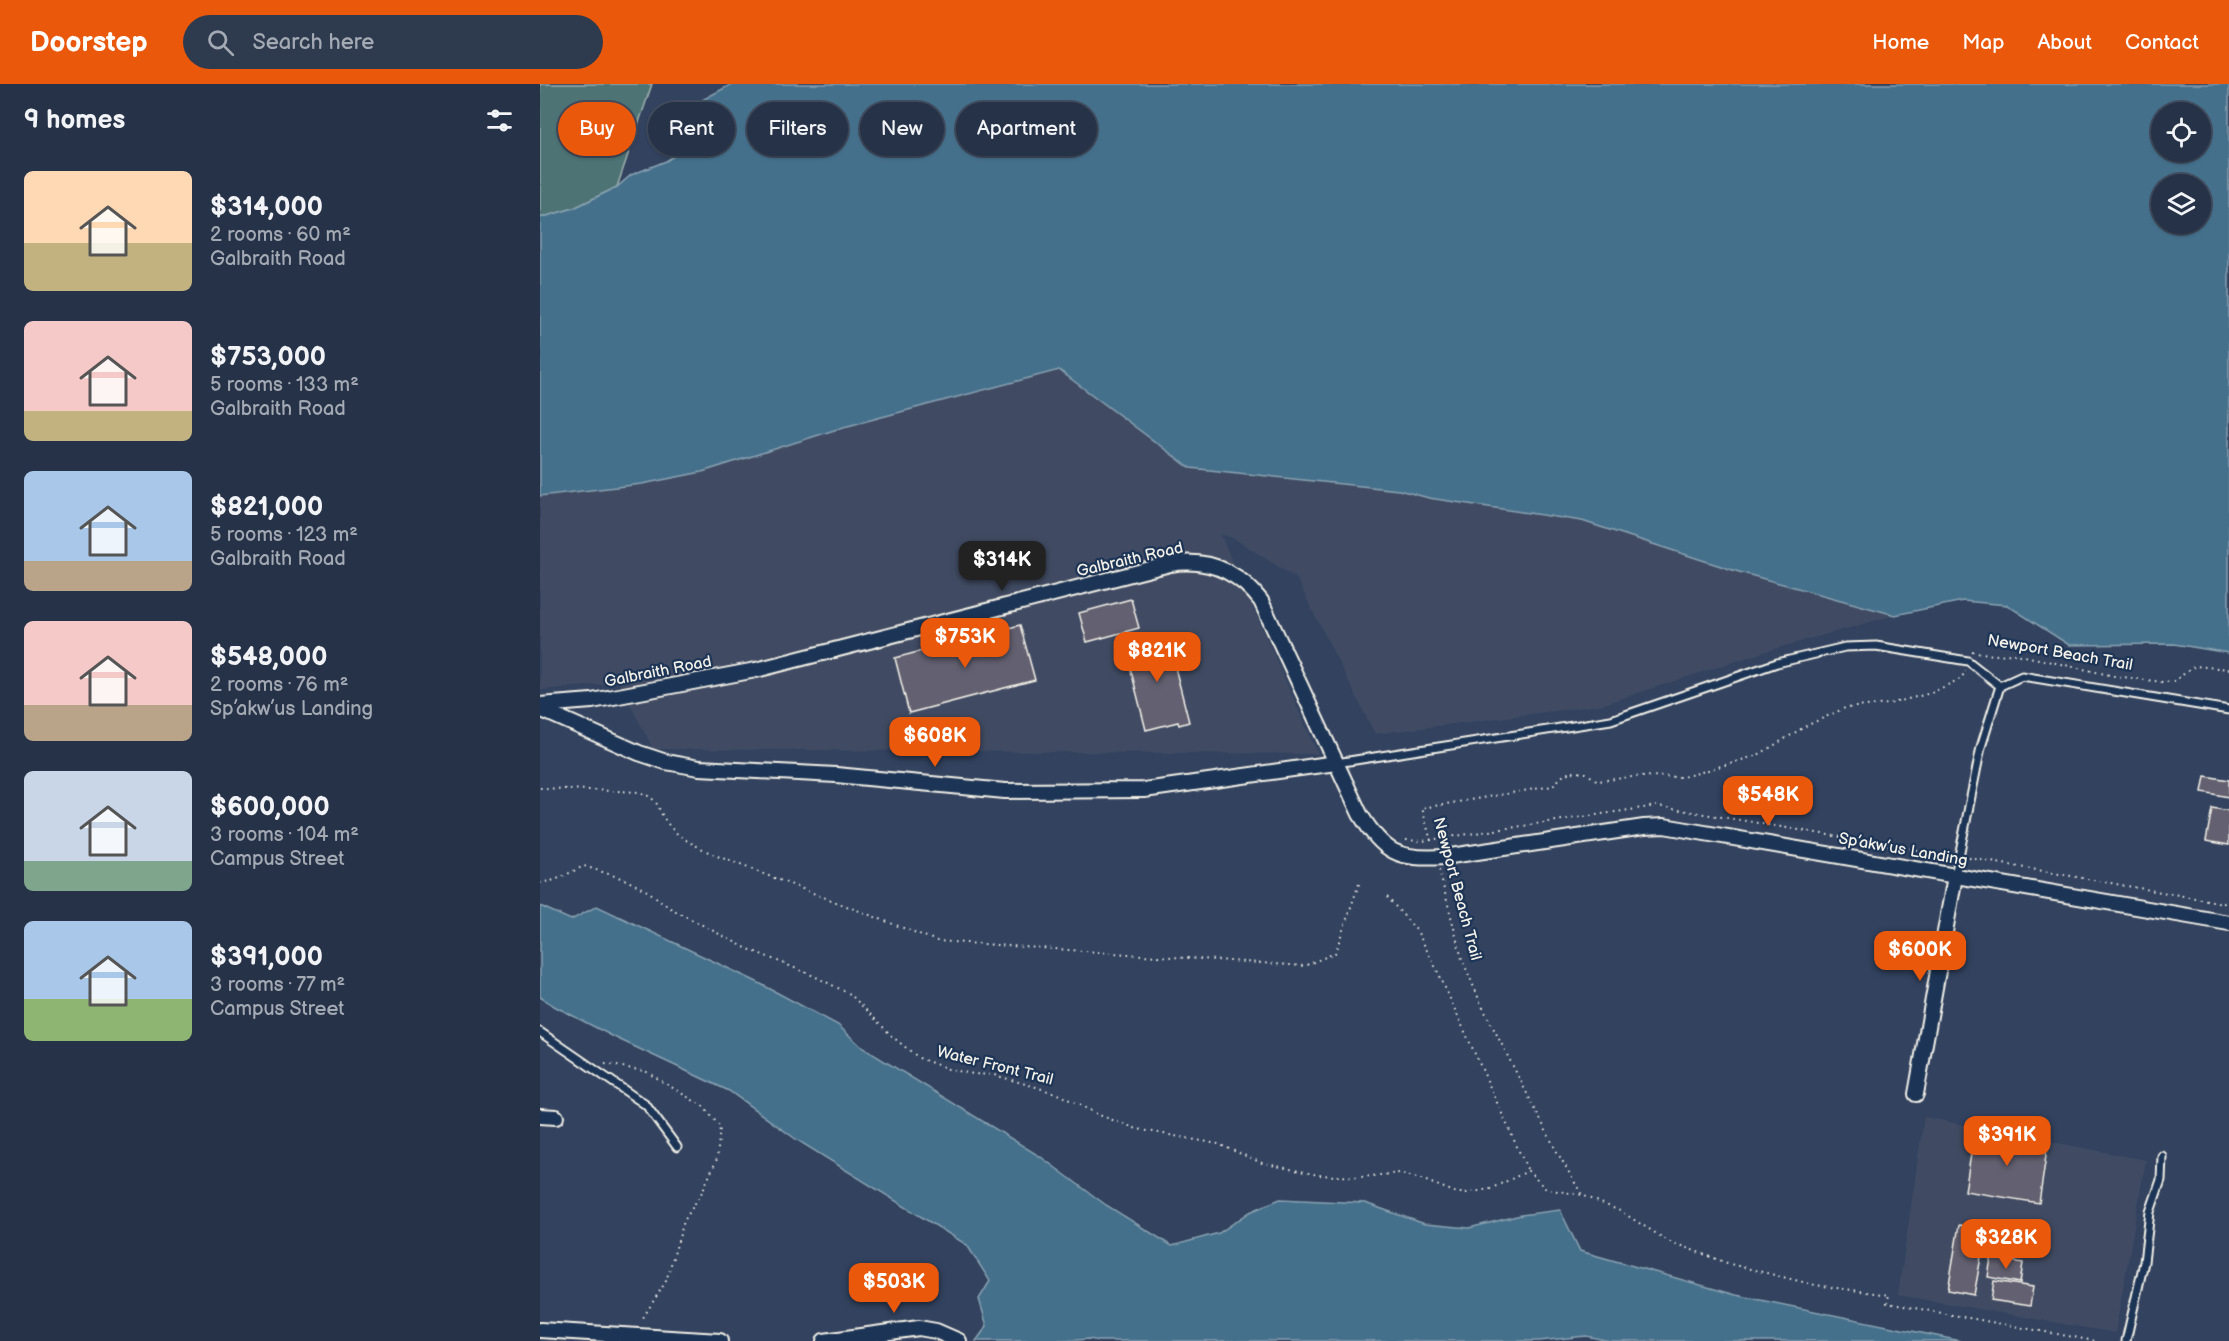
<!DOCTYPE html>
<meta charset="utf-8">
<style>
body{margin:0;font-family:"Balsamiq Sans",sans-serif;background:#2e3a4e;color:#f1f3f6;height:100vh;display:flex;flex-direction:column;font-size:22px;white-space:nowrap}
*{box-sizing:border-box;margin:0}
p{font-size:20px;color:#a4aab4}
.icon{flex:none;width:33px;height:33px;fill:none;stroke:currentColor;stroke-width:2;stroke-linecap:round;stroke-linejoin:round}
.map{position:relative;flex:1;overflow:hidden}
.drawer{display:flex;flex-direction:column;background:#263247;width:540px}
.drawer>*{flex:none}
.hud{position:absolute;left:18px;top:18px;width:570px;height:54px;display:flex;gap:12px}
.buttons{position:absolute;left:1611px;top:18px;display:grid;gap:12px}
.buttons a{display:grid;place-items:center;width:60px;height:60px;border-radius:50%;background:#263247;box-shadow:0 2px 4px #0004,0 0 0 2px #424d60;font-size:30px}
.price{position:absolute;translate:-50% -51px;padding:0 14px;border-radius:12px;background:#ea580c;color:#fff;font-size:20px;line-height:39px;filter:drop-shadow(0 2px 3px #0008)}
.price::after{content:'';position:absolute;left:50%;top:36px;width:18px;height:14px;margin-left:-9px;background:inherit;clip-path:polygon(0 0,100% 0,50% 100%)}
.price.selected{background:#222;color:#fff}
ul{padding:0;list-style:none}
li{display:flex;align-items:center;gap:18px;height:150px;padding:0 24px}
li span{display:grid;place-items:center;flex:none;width:168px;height:120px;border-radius:9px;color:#555}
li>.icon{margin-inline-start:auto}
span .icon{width:72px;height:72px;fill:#fffc;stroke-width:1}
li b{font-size:26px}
h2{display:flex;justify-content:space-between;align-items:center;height:72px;padding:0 24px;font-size:26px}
.chip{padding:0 21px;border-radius:27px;background:#263247;box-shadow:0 2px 4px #0004,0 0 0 2px #424d60;font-size:21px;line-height:54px}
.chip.selected{background:#ea580c;color:#fff}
header{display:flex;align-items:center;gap:36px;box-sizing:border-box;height:84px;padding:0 30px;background:#ea580c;color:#fff}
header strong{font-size:28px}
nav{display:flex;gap:33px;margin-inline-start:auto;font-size:21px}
.search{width:420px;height:54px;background:#2e3a4e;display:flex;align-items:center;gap:15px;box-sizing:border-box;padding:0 21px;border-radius:33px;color:#a4aab4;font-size:22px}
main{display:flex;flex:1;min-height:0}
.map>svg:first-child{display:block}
.built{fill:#414b64}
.green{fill:#4e7375;stroke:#a1b2ae;stroke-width:1.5}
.water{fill:#446f8c;stroke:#8aa3b1;stroke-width:1.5;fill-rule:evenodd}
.building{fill:#646171;stroke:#f4f1e8;stroke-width:1.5}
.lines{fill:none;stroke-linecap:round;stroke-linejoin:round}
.lane-casing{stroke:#f4f1e8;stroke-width:11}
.street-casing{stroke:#f4f1e8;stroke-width:18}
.path{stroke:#f4f1e8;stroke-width:2;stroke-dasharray:1.5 4.5;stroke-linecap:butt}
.lane{stroke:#1d3557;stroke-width:7}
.street{stroke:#1d3557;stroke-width:14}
.labels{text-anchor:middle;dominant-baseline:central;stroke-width:4.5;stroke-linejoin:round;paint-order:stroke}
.street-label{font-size:16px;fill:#f4f1e8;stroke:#1d3557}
</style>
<header>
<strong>Doorstep</strong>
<div class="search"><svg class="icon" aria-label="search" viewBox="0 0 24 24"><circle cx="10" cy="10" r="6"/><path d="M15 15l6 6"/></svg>Search here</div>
<nav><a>Home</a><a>Map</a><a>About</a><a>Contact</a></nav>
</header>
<main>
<section class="drawer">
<h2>9 homes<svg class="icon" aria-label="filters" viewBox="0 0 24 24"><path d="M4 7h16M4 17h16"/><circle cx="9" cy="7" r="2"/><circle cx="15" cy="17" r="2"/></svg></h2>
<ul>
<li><span style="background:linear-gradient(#ffd9b3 60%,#c2b280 0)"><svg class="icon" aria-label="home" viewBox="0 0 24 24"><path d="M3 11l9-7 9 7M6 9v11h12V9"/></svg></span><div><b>$314,000</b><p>2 rooms · 60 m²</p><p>Galbraith Road</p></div></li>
<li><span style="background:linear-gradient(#f6c9c9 75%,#c2b280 0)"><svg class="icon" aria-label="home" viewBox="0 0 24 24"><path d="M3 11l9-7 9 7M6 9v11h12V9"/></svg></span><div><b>$753,000</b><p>5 rooms · 133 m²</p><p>Galbraith Road</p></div></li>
<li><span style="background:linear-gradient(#a9c7e8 75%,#b9a48a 0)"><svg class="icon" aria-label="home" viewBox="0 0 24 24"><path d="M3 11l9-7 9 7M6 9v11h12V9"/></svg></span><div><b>$821,000</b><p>5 rooms · 123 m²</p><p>Galbraith Road</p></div></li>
<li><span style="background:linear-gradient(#f6c9c9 70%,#b9a48a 0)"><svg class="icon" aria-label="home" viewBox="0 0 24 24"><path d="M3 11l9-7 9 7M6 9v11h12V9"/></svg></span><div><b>$548,000</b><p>2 rooms · 76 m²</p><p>Sp’akw’us Landing</p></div></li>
<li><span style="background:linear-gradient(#c9d6e8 75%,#7fa58c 0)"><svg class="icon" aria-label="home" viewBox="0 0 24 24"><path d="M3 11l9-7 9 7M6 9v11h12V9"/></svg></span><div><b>$600,000</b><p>3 rooms · 104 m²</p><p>Campus Street</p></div></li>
<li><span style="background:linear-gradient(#a9c7e8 65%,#8fb573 0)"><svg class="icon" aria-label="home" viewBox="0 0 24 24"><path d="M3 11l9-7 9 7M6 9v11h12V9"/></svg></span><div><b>$391,000</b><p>3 rooms · 77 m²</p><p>Campus Street</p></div></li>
</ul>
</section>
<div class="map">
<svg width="1689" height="1257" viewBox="0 0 1689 1257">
<rect width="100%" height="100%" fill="#32425f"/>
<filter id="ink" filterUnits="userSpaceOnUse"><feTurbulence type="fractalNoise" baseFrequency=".0167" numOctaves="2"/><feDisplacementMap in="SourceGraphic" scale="12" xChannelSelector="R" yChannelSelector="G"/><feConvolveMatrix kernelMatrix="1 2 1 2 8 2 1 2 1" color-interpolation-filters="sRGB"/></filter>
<g filter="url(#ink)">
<g class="built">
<polygon points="519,286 650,384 859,406 889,414 1042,437 1199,488 1355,531 1224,568 1061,621 835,650 756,494 695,455 680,450 778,670 113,665 79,599 0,606 0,412 102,400 162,388 304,343"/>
<polygon points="1384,1033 1606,1076 1575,1249 1358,1211"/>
</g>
<polygon class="green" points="0,0 112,0 77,103 34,124 0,134"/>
<g class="water">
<path d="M192 0H1689V569L1634 560 1529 561 1467 521 1423 517 1355 531 1199 488 1042 437 889 414 859 406 650 384 519 286 304 343 162 388 102 400 0 412V134L34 124 77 103 91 91 126 77 142 67 147 53 145 34 160 17ZM1622 28H1660V68H1622ZM1622 100H1660V140H1622Z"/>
<polygon points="0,822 31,836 57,822 217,898 298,941 323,964 501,1073 566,1121 632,1162 679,1149 710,1128 740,1115 825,1119 885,1140 929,1144 981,1131 1020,1126 1040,1167 1196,1211 1421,1257 1070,1257 1046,1252 999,1257 559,1257 549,1255 524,1257 436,1257 447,1242 439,1215 450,1197 427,1161 257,1056 189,1007 76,954 14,922 0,913"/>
</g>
<g class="building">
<polygon points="591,515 599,544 547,558 539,529"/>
<polygon points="480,541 495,596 369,629 355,574"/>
<polygon points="627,552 649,638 639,641 638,638 606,646 585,563"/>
<polygon points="1665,692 1689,696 1689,713 1662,708"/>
<polygon points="1672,724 1689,727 1689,761 1666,757"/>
<polygon points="1435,1046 1508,1058 1499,1119 1425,1107"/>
<polygon points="1419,1141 1446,1146 1434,1211 1408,1206"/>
<polygon points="1451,1174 1483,1179 1480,1199 1448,1193"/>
<polygon points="1454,1197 1493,1203 1490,1222 1451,1216"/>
</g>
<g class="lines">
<defs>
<g id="lane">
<polyline points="796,679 1071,636 1237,579 1305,563 1336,562 1428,577 1460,602"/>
<polyline points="1415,792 1441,663 1460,602 1482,592 1689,626"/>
<polyline points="0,948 106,1021 137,1063"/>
<polyline points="1586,1257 1604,1178 1610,1128 1621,1096 1622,1072"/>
</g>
<g id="street">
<path d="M0 621 52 617 216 586 630 480C668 474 698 487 721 517L820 730C844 769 858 776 904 773L1104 743 1124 742 1689 839"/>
<polyline points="0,625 99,669 126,678 159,684 296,691 465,707 604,706 796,679"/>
<polyline points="1376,1010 1415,792"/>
<polyline points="0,1032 16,1033"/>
<polyline points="0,1246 180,1257"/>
<polyline points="284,1257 379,1244 396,1247 419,1257"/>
</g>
</defs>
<use href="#lane" class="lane-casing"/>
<use href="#street" class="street-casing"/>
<g class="path">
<polyline points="1432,567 1453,571 1476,570 1574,592 1623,598 1634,597 1655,582 1689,585"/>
<path d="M0 704 100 708C122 717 115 723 128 740 139 755 156 761 172 770L397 857 764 882 795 869 820 797"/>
<polyline points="866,756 882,757 1116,722 1408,771"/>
<polyline points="891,757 882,724 1012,702 1025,690 1032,688 1046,689 1058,697 1101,692 1142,693 1158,689 1218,671 1266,642 1305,624 1349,620 1391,609 1422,594 1425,586"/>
<polyline points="1429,774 1689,820"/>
<polyline points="899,786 922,875 941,920 1016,1066 1042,1111"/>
<polyline points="0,799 15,796 44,782 84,795 109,808 130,824 206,864 274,892 310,910 354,954 379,974 408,985 433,990 454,991 496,1003 520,1011 559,1031 597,1045 678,1060 722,1079 778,1091 821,1093 859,1089 881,1095 917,1109 927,1109 950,1105 988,1087 1006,1105 1042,1111 1080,1127 1128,1157 1190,1180 1275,1201 1349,1211 1347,1219 1555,1257"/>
<polyline points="847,813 877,847 897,886 988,1087"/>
<polyline points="65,980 105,987 164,1023 180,1043 177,1075 162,1108 144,1137 126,1197 101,1237"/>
</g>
<use href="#lane" class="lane"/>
<use href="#street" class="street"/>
</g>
</g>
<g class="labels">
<g class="street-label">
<text transform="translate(590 476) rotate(-13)">Galbraith Road</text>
<text transform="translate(1520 569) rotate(10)">Newport Beach Trail</text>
<text transform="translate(118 588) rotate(-11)">Galbraith Road</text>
<text transform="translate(1363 766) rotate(10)">Sp’akw’us Landing</text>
<text transform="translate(917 805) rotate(75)">Newport Beach Trail</text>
<text transform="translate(455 982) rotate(14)">Water Front Trail</text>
</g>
</g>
</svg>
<div class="buttons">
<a><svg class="icon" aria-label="locate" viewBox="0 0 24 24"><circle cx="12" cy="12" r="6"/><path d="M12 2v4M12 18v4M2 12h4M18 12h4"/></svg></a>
<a><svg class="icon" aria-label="layers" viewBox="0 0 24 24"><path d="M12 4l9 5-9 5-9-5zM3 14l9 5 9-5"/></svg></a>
</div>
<b class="price selected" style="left:462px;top:508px">$314K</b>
<b class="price" style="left:425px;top:585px">$753K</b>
<b class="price" style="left:617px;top:599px">$821K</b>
<b class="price" style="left:395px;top:684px">$608K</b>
<b class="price" style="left:1228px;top:743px">$548K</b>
<b class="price" style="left:1380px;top:898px">$600K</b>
<b class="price" style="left:1467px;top:1083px">$391K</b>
<b class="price" style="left:1466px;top:1186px">$328K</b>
<b class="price" style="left:354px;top:1230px">$503K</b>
<div class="hud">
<a class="chip selected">Buy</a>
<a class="chip">Rent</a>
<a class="chip">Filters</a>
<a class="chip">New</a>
<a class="chip">Apartment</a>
</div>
</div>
</main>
